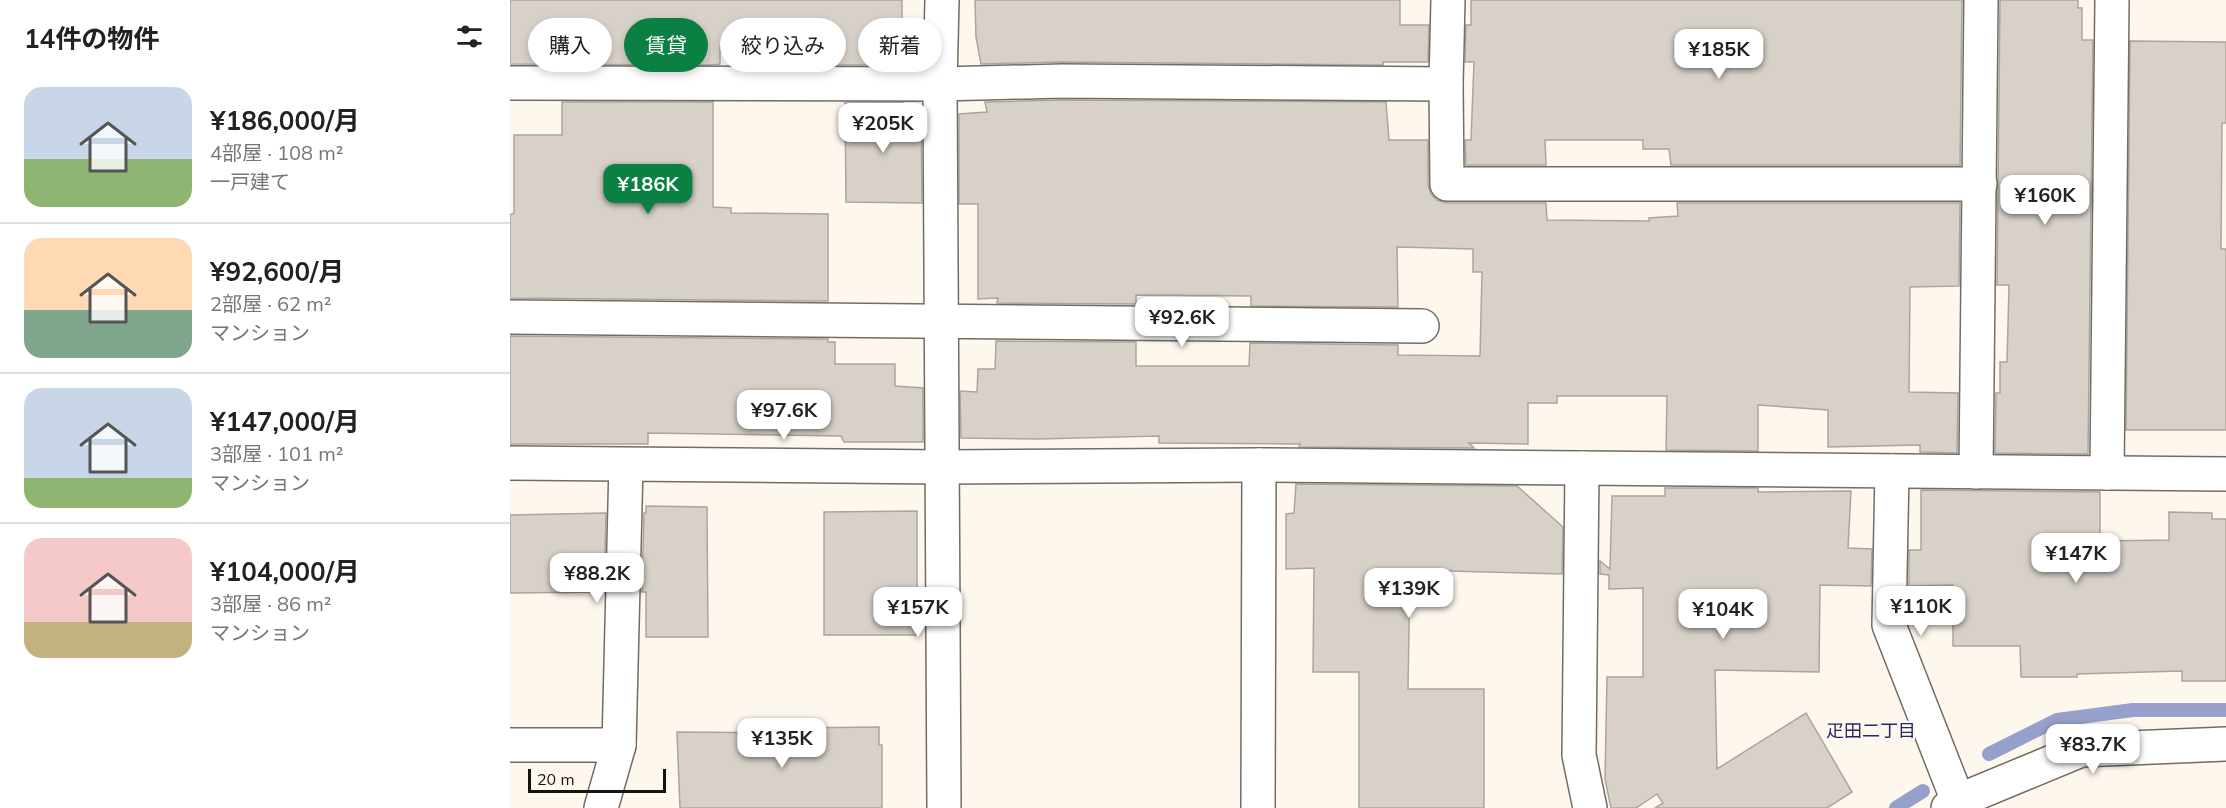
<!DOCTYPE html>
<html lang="ja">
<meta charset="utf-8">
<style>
body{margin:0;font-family:Mulish,"Noto Sans JP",sans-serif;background:#f6f6f6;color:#222;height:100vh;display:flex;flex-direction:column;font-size:22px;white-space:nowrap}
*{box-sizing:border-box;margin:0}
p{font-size:20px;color:#767676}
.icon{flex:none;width:33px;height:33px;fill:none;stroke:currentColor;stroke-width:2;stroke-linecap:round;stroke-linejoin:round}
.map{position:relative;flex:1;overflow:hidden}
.drawer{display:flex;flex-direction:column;background:#fff;width:510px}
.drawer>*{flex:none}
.top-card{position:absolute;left:18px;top:18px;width:570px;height:54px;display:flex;gap:12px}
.scale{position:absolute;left:18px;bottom:15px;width:138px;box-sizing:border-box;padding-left:6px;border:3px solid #161411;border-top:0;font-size:16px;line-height:21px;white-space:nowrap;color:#161411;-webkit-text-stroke:4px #fef7ee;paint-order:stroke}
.price{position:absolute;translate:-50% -51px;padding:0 14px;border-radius:12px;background:#fff;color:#222;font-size:20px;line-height:39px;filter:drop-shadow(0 2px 3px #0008)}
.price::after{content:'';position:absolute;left:50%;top:36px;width:18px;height:14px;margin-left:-9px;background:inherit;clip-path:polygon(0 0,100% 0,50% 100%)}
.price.active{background:#0b8043;color:#fff}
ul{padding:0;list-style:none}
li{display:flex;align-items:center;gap:18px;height:150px;padding:0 24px}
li+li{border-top:2px solid #e0e0e0}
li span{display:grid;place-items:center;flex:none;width:168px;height:120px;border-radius:18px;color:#555}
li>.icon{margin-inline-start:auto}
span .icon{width:72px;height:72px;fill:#fffc;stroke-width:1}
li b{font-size:26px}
h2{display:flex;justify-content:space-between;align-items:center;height:72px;padding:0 24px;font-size:26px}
.pill{padding:0 21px;border-radius:27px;background:#fff;box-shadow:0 3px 9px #0003;font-size:21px;line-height:54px}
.pill.active{background:#0b8043;color:#fff}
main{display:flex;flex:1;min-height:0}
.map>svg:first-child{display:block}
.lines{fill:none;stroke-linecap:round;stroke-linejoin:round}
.stream{stroke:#97a0cb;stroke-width:14}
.building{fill:#d8d1c9;stroke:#aba59c;stroke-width:1.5}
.street-casing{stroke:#726c64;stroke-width:36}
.street{stroke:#fff;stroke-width:33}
.labels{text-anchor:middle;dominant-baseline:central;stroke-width:4.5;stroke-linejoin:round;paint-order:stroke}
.neighbourhood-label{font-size:18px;fill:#252962;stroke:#fef7ee}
</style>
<main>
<section class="drawer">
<h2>14件の物件<svg class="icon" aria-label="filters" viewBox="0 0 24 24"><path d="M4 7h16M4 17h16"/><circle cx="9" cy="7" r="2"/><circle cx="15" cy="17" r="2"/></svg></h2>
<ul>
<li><span style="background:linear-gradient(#c9d6e8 60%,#8fb573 0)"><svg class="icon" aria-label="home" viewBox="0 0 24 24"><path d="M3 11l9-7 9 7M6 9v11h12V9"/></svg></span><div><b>¥186,000/月</b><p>4部屋 · 108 m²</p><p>一戸建て</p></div></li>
<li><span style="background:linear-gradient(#ffd9b3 60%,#7fa58c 0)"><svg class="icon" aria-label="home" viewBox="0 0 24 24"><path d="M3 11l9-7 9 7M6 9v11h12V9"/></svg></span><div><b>¥92,600/月</b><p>2部屋 · 62 m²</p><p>マンション</p></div></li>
<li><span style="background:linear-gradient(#c9d6e8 75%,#8fb573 0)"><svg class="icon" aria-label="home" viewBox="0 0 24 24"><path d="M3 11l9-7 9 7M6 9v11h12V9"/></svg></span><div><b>¥147,000/月</b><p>3部屋 · 101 m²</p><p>マンション</p></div></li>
<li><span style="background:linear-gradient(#f6c9c9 70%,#c2b280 0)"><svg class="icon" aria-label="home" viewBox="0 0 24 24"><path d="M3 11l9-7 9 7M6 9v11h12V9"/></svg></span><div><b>¥104,000/月</b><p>3部屋 · 86 m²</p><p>マンション</p></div></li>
</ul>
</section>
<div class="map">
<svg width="1716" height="808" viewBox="0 0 1716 808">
<rect width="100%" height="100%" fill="#fef7ee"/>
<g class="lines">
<g class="stream">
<polyline points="1479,754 1547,720 1623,710 1716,710"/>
<polyline points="1386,808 1413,791"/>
</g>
</g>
<g class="building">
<polygon points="0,0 392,0 392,65 307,65 307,48 210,47 210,64 203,65 0,64"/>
<polygon points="465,0 890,0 890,25 919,25 918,62 873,62 873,65 552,62 471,64 466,37"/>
<polygon points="961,0 1452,0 1450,165 1161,165 1159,149 1133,149 1133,140 1035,140 1036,165 956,165 955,140 961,140 964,62 955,62 956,25 961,25"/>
<polygon points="1490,0 1568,0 1568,8 1572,8 1572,40 1583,40 1578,454 1485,453 1486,393 1490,393 1490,362 1497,362 1499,285 1487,285"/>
<polygon points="1620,41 1716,42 1716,123 1712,123 1711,249 1716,249 1716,430 1616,430"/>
<polygon points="552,100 876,102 879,140 918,140 918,185 921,194 927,200 937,203 1036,203 1037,220 1139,221 1139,218 1168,216 1167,203 1450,203 1449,286 1400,287 1399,392 1448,393 1447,453 1410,452 1410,445 1318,447 1318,410 1248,405 1248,451 1156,450 1157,396 1047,396 1047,403 1018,403 1018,444 959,443 964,448 789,447 790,444 649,443 649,436 528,439 451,438 450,391 467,392 468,369 485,369 486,341 626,342 626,366 739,366 740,343 888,345 888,355 970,356 972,272 963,272 963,249 887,247 888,307 741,306 741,296 626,295 626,304 487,303 488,298 468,299 468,204 449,204 449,114 477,112 475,102"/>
<polygon points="52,102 203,102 203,207 221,208 221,213 318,214 318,301 0,298 0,215 4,213 4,135 52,135"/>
<polygon points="335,103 393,103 393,113 397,113 397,117 411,116 412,203 336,202"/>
<polygon points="0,336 318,339 318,342 325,342 325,364 385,364 385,386 413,388 413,442 334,442 331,436 138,433 138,444 0,444"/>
<polygon points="786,484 1007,486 1053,527 1052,574 900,570 898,689 974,689 974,808 849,808 849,672 803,672 804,568 776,569 776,514 784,513"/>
<polygon points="1155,488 1248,488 1248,492 1341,491 1338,548 1362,549 1361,586 1310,585 1309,672 1205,670 1207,769 1296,713 1342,792 1317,808 1145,808 1153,803 1147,794 1126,808 1101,808 1095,779 1097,677 1133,677 1133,588 1099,589 1099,575 1090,574 1090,561 1100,569 1102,496 1155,496"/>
<polygon points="1411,490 1590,492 1590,541 1659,540 1659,512 1702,513 1702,519 1716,519 1716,681 1672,681 1672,671 1567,674 1567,677 1511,677 1510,646 1443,646 1443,585 1399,586 1399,550 1411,550"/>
<polygon points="136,506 197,507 198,637 136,637 136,592 132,592 134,513 136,513"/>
<polygon points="407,511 407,635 314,635 314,512"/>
<polygon points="96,513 94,592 0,593 0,515"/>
<polygon points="369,727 369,745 372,745 372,808 170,808 167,732 283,733 283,728"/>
</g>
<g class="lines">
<defs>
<g id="street">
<polyline points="432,0 430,84 434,808"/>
<polyline points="938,0 936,84 937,184 1470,184"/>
<polyline points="0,83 430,84 552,81 936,84"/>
<polyline points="0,317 912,326"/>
<polyline points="0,463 433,467 749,465 1716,474"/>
<polyline points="1072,468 1069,755 1080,808"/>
<polyline points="1382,471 1379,625 1448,801"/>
<polyline points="1466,472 1471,0"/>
<polyline points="1597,473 1602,0"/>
<polyline points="0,745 109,745"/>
<polyline points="91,808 109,745 116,465"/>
<polyline points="748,808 749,465"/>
<polyline points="1438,808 1448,801 1571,750 1716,744"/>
</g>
</defs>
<use href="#street" class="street-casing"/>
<use href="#street" class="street"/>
</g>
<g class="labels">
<g class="neighbourhood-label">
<text x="1361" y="730">疋田二丁目</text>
</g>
</g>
</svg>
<div class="scale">20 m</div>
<b class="price" style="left:1209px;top:80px">¥185K</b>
<b class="price" style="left:373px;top:154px">¥205K</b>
<b class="price active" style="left:138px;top:215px">¥186K</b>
<b class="price" style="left:1535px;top:226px">¥160K</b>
<b class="price" style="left:672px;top:348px">¥92.6K</b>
<b class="price" style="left:274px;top:441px">¥97.6K</b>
<b class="price" style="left:1566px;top:584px">¥147K</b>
<b class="price" style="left:87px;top:604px">¥88.2K</b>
<b class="price" style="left:899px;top:619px">¥139K</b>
<b class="price" style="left:1411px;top:637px">¥110K</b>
<b class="price" style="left:408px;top:638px">¥157K</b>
<b class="price" style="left:1213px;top:640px">¥104K</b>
<b class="price" style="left:272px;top:769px">¥135K</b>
<b class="price" style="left:1583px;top:775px">¥83.7K</b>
<div class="top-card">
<a class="pill">購入</a>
<a class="pill active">賃貸</a>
<a class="pill">絞り込み</a>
<a class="pill">新着</a>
</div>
</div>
</main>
